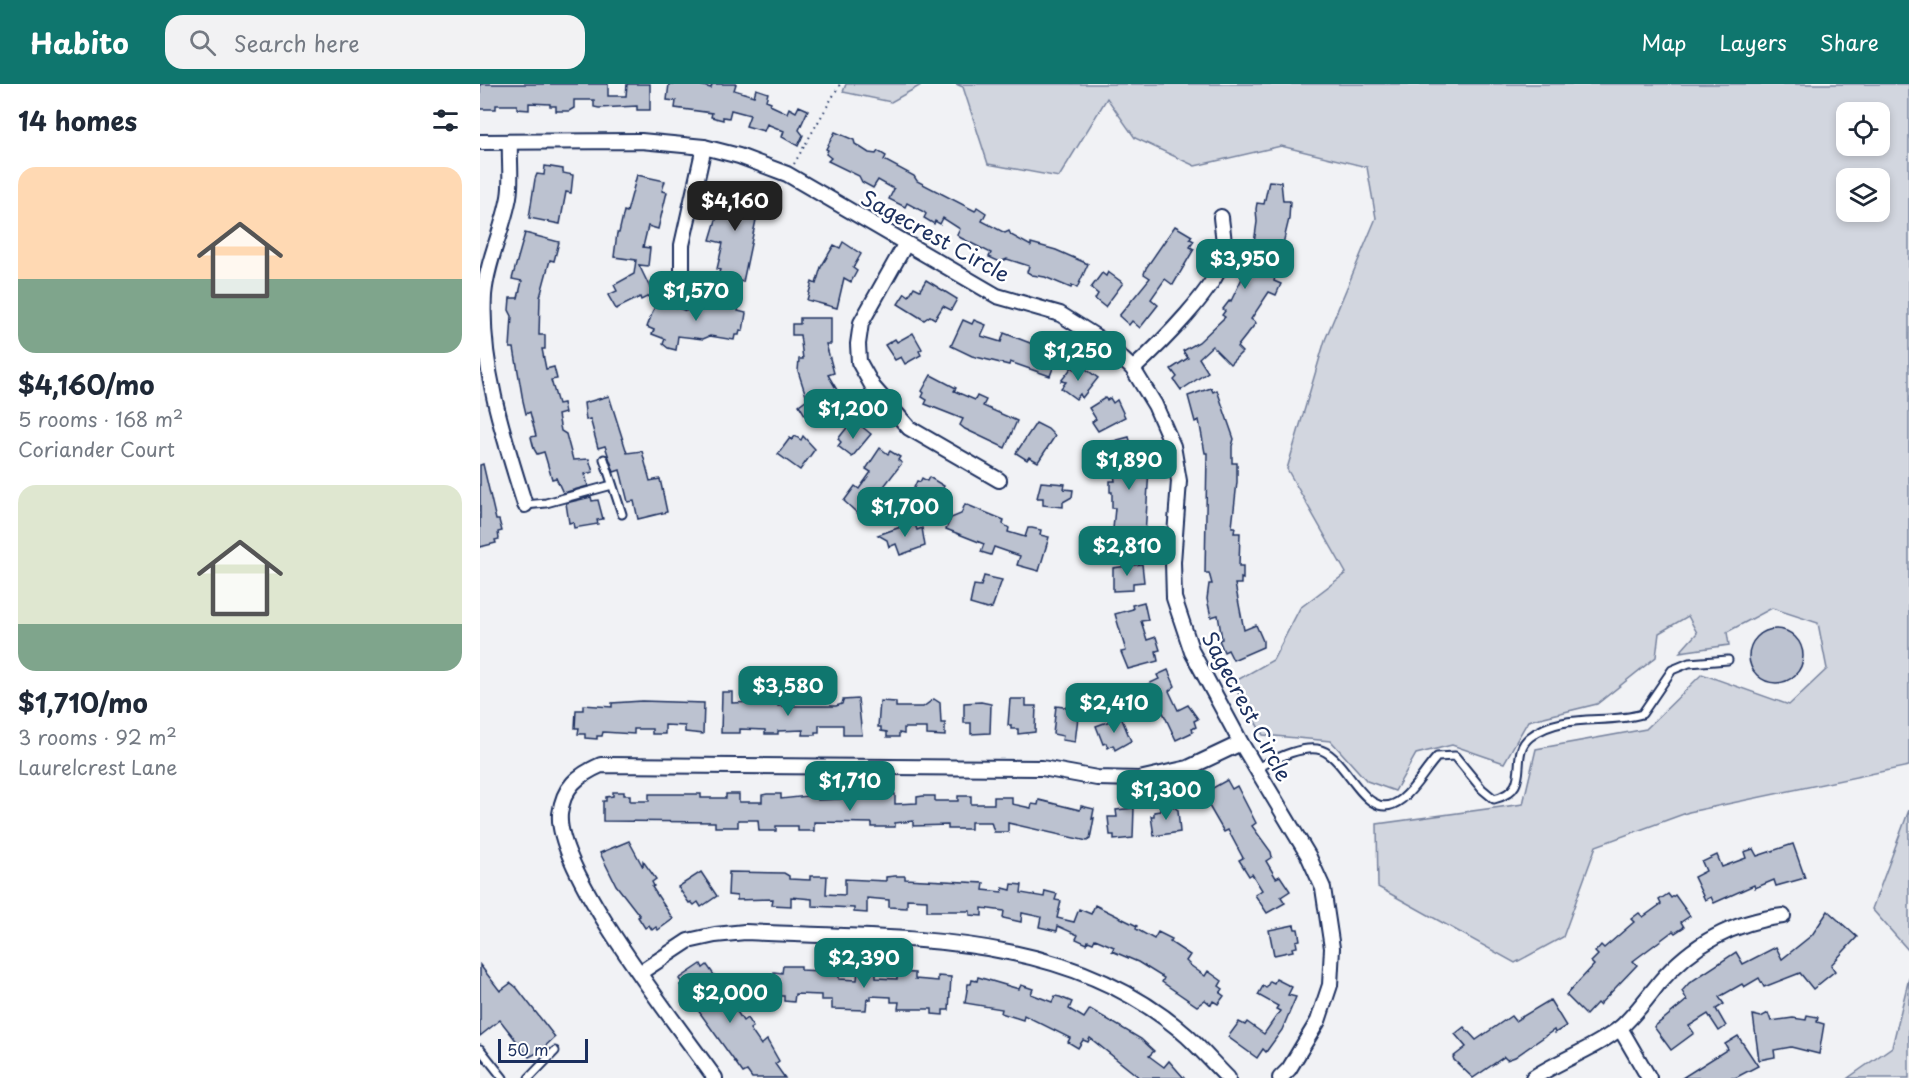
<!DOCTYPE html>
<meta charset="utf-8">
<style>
body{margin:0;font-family:"Playpen Sans",sans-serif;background:#f2f2f3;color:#1f2937;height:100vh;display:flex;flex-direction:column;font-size:22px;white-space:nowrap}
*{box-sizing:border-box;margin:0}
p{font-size:20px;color:#747a83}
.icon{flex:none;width:33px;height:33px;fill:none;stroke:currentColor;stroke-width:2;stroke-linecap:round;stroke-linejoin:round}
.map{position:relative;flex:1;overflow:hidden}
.panel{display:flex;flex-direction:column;background:#fff;width:480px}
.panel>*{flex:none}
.buttons{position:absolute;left:1356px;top:18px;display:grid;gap:12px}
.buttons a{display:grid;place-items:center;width:54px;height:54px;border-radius:12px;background:#fff;box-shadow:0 3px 9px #0003;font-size:30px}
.scale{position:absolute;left:18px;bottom:15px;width:90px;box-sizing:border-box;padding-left:6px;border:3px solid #1b2f5e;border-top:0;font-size:16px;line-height:21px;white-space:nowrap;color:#1b2f5e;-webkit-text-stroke:4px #fff;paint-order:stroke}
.price{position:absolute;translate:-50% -51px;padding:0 14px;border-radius:12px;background:#0f766e;color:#fff;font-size:20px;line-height:39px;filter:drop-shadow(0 2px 3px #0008)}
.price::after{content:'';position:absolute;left:50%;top:36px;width:18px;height:14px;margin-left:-9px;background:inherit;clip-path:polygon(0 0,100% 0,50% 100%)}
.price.active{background:#222;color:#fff}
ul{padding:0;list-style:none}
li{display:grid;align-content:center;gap:12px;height:318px;padding:0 18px}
li span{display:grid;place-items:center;height:186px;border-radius:18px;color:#555}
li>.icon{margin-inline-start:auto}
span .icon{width:108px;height:108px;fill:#fffc;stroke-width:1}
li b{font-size:26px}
h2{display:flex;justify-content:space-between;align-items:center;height:72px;padding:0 18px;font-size:26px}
header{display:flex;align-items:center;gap:36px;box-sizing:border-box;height:84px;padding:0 30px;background:#0f766e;color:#fff}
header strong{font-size:28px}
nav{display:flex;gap:33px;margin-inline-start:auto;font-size:21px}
.search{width:420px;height:54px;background:#f2f2f3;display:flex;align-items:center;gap:15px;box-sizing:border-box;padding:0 21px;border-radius:18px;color:#747a83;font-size:22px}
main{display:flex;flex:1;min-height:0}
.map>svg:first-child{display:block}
.green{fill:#d2d6df;stroke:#76829e;stroke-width:1.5;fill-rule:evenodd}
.building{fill:#bcc2d0;stroke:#1b2f5e;stroke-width:1.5}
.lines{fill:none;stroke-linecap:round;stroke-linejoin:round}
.lane-casing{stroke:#1b2f5e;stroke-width:11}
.street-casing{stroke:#1b2f5e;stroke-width:18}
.path{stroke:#1b2f5e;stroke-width:2;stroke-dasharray:1.5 4.5;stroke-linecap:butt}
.lane{stroke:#fff;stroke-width:7}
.street{stroke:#fff;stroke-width:14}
.labels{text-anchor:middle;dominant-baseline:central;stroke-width:5;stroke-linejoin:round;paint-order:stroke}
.street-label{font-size:21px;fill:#1b2f5e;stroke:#fff}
</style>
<header>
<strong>Habito</strong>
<div class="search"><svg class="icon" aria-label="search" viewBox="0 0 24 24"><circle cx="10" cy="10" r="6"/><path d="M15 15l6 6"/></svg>Search here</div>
<nav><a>Map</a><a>Layers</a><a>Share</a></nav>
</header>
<main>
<section class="panel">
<h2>14 homes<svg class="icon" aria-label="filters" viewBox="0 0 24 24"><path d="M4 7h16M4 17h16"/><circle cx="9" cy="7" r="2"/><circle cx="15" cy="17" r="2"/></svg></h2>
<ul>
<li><span style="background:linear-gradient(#ffd9b3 60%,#7fa58c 0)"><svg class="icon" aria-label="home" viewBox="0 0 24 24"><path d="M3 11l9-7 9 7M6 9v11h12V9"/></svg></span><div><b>$4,160/mo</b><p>5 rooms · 168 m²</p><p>Coriander Court</p></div></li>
<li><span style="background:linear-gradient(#dfe7d0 75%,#7fa58c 0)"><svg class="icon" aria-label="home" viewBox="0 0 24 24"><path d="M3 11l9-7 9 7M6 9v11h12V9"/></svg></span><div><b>$1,710/mo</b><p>3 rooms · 92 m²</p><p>Laurelcrest Lane</p></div></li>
</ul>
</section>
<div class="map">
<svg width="1429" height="994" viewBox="0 0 1429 994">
<rect width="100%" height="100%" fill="#f1f2f5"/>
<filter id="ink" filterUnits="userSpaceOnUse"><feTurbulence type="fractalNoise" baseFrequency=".0167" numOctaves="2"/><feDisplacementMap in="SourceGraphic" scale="12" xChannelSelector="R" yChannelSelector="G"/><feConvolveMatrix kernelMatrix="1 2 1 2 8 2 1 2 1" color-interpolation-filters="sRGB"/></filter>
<g filter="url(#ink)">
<g class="green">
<polygon points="366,0 443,0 411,18 363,8"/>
<path d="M476 0H1429V682L1209 728 1116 762 1083 853 1035 879 898 803 897 740 1043 720 1056 665 1166 645 1222 590 1309 621 1347 585 1338 539 1292 524 1247 548 1249 561 1200 568 1217 549 1208 532 1179 549 1176 573 1117 620 1048 637 1024 679 972 661 936 670 915 707 887 697 851 657 783 651 752 599 793 576 820 524 866 489 807 385 845 256 896 134 887 83 801 62 715 82 655 54 627 14 579 93 508 80 483 3ZM1400 28V62H1366V28ZM1400 94V128H1366V94Z"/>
<polygon points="1429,726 1429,867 1392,825"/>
<polygon points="1429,894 1429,994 1368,994 1412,963"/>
</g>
<g class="building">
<polygon points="0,0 128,0 128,12 146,12 147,0 170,0 170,26 157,26 157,22 119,24 114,23 114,16 94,16 94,24 89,27 76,27 76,22 70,22 70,20 49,19 49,26 37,25 37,21 16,21 16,25 0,25"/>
<polygon points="189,0 216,0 231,4 232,0 256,0 254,6 274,12 276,5 288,9 286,16 291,18 290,21 307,29 309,24 316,28 319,22 328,26 319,46 323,51 318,62 302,53 304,47 287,40 284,47 266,42 270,31 251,26 249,34 243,33 243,36 231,33 232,29 195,24 196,17 187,16"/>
<polygon points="355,48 374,56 375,60 389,69 396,70 398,67 406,72 404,76 434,92 437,97 495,127 497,123 506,129 502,137 525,149 529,147 531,151 551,162 551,159 576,166 608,180 597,204 592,201 591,204 565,193 552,191 547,188 549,182 527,175 520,178 509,173 511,169 481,154 477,151 480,145 463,134 460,140 455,137 454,140 444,134 446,130 444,128 427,119 425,123 409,115 414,105 398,96 393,104 382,98 379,92 348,77 351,74 346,70 348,66 346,65"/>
<polygon points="65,82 83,85 83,89 93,91 91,109 86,108 80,140 49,134 55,95 57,90 64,91"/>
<polygon points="157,91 185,97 182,107 187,108 178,145 168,142 163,163 170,164 168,182 159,181 173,210 161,216 160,213 136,225 128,211 137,207 134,201 154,190 156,176 134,173 137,149 139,149 144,127 147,128"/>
<polygon points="789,97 801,98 803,117 810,117 809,135 794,197 801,200 796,211 789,208 771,235 776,239 757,263 762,268 750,280 732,262 719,274 728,288 701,306 694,296 697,293 691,285 708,274 703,267 719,258 745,233 742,231 745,227 743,225 750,216 751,217 766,186 770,187 777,138 776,125 777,119 784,120"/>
<polygon points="246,104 266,108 266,111 280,117 263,198 238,191 240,186 237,185 243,159 230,156 239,126 236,125 240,113 244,114"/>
<polygon points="695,142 712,152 710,155 714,157 710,163 714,165 693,201 685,195 671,215 678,221 660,244 652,237 649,241 639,232 670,194 664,190 666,184"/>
<polygon points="45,149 79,158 74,177 70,176 60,213 59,251 65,251 65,265 62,265 66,285 74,283 77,295 71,296 78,320 83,319 85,329 78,331 81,347 86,350 93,376 109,375 113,388 105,390 108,402 83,409 76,394 72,395 64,368 57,370 54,365 51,353 56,352 50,328 46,330 43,317 34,264 30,264 32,232 29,226 30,214 38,214 42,197 32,195"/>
<polygon points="363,158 381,170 373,184 377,187 371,198 364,194 357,224 327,216 332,198 336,200 341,183 354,161 360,164"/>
<polygon points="628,188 643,199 625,223 615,215 618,210 611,204 622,189 626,192"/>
<polygon points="446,196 477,215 471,226 463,222 455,235 450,232 444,236 418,220 425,209 429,212 434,203 440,206"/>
<polygon points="177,216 206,227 206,222 239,225 241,217 259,221 258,227 266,229 263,247 260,246 259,251 255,251 254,256 230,252 223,255 198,252 196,266 188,264 183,260 185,255 172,250 174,246 167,243"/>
<polygon points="320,234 351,234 351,260 346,260 354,289 348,291 363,316 337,329 334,325 325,331 319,321 327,315 318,287 319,275 323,275 320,251 312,251 312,240 320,240"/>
<polygon points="483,236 492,240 494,236 506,241 501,252 521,258 524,249 563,264 564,260 575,264 574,266 579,268 570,292 530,278 529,281 492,272 471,262"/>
<polygon points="433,249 442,265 439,267 441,271 425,280 421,273 415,276 405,261 415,255 417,258"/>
<polygon points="592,283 599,289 603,283 618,294 602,314 600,310 596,315 581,304 586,298 581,297"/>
<polygon points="451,291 476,304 474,307 495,316 497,312 506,316 503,322 537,337 525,364 485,345 480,341 483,335 445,320 447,316 442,313 444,309 442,307"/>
<polygon points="731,304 733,308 737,306 754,355 752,362 752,379 757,379 757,398 752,443 755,443 754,449 760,449 759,482 763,482 763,495 761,494 761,500 755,500 764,546 776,541 783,557 783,563 753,576 748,566 744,568 739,556 742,555 738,531 731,533 727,515 729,500 732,500 729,489 725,489 727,369 725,369 719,336 715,338 708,312"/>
<polygon points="129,312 147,369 162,367 170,397 180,395 187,428 158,435 154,417 148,418 140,386 134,388 125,362 118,364 111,338 110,335 106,336 104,319"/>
<polygon points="625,314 627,316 630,314 633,319 637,316 645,333 618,347 612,338 616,335 609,324"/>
<polygon points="556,339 568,345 575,352 558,378 549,373 547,376 536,369"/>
<polygon points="369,341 376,347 380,341 391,350 372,373 358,362 361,358 358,355"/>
<polygon points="315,352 321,356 323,352 335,365 320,386 298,370 310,354 312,356"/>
<polygon points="649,353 651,360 661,358 667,379 655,383 669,384 665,452 661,452 660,457 655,457 655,460 636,458 637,452 633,451 633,445 635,424 632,424 632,408 630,408 630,397 635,397 630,364 633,363 630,358"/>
<polygon points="400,364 408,370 410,367 420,373 418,376 422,379 391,419 397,423 387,438 364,417 375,402 379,405 391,388 386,385"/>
<polygon points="3,380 16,436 19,436 22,447 18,448 19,455 15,456 16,459 0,463 0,381"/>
<polygon points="449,393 464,402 453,426 429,415 437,397 440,398 442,394 447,397"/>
<polygon points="561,398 585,400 584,405 593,406 592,413 583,418 583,423 563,421 563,414 557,414"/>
<polygon points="111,413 112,417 118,416 123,435 117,436 118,440 94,444 93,438 89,439 86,419"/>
<polygon points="485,420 524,436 523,440 529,444 528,448 545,453 548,444 552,444 561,446 560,451 569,453 559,487 537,481 540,472 514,463 511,471 501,468 504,460 466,445 471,434 481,430"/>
<polygon points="429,440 430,442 435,440 437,446 442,444 445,462 420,471 416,460 409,463 407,456 398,451"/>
<polygon points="662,480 664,498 653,499 653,506 633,507 633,484"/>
<polygon points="504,492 522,496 512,524 507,525 490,520 494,501 501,502"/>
<polygon points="664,518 668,536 661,537 667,556 676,553 680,566 676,567 678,577 648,585 641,568 646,567 635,530 653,525 652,521"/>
<circle cx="1296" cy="572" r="27"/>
<polygon points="688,586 695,602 689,607 698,626 708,621 718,635 714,637 716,643 712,645 713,648 696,656 679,620 676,621 675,617 670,619 662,603 679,595 677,591"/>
<polygon points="242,608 252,608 252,619 298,617 298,622 356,622 362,620 363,616 378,615 382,651 363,651 363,641 339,641 339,648 335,648 335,651 322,651 323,646 298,647 298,650 285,650 285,646 260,645 260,649 241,649"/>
<polygon points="454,615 460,619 461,639 465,639 465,652 447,651 447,644 424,644 424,650 419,649 419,653 407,653 407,648 401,647 401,643 398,643 400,617 416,618 416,623 443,623"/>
<polygon points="530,615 546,615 546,622 556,622 555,648 538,650 538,645 531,645 531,641 528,641"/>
<polygon points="162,617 224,619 223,650 205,648 205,642 185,641 185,650 172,650 172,645 154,645 154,650 123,648 122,652 117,652 117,655 105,654 105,650 98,650 99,644 95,644 96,626 103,626 103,621 132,623 132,619"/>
<polygon points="501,618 511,620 510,649 491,650 491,639 484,639 484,619"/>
<polygon points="576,622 599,625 595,658 582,656 583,652 573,650"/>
<polygon points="641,633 651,657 635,666 633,661 628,664 626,659 623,660 616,642"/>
<polygon points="747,696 752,705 757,702 776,739 772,742 791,768 792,773 786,777 796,794 800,792 810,807 801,813 805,819 787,829 775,811 782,806 772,790 769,792 759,776 763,774 748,746 744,748 722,710"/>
<polygon points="133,708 144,708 144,711 150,711 150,717 169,717 169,710 221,710 221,714 246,714 246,710 259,710 259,718 282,718 282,711 287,710 301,710 301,715 337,711 338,716 360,715 360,711 403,714 403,710 415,710 415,720 437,719 437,713 443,712 455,712 455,717 478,717 478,712 491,712 491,720 514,720 514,713 532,713 532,720 551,724 552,720 558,721 559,716 600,726 601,722 614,725 612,735 614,734 610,755 607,757 528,739 528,748 514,748 511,738 491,738 491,745 468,745 468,741 433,742 433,737 415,739 415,743 392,743 392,739 334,738 334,747 318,747 318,742 296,742 296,747 279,747 278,736 258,736 258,743 235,743 235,738 123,737 123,717 126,717 126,713 133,712"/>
<polygon points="691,721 698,726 700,748 674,752 671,732 674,732 674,728 680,727 680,722"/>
<polygon points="654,724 653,754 634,756 634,751 630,751 628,733 637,733 636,726"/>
<polygon points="149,757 163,783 163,777 176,795 172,798 174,802 172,803 193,835 178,846 176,843 172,846 169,841 165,844 158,833 160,832 136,801 120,769"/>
<polygon points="1313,760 1325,794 1296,802 1294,796 1275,804 1274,801 1234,819 1231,813 1225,816 1214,793 1226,787 1222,778 1237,771 1242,783 1266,774 1264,768 1273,765 1277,772"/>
<polygon points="221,788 237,812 221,823 218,818 214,821 211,818 209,819 198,803"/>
<polygon points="249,788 304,789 309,792 309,795 330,796 330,792 347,792 346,810 365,811 365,795 406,797 406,793 415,792 425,792 425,795 504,799 503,806 522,808 523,804 531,806 532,800 542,801 541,809 564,813 565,807 577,810 575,816 581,817 577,834 594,838 599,825 611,830 615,821 657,842 656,845 674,855 678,848 692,855 690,858 710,871 706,877 710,881 725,892 728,887 742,897 739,902 743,905 740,909 744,912 738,920 733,917 731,921 725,916 717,922 682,898 684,894 658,878 632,867 634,863 615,855 613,859 608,857 607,860 596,855 598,851 578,842 577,847 559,843 561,833 542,829 541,838 523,834 524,827 502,824 502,832 490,831 490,827 447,827 447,816 427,815 427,824 409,823 409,816 387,814 387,829 374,828 374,824 332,822 332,815 311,813 311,822 292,821 293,815 257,816 257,812 248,811"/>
<polygon points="1188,810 1191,814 1195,811 1210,832 1201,838 1204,843 1195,849 1193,847 1153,877 1157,881 1119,921 1117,919 1106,931 1086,911 1114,881 1111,878 1118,871 1115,868 1121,861 1124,864 1154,838 1151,835 1159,829 1163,833 1181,820 1179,816"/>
<polygon points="1348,827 1377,853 1351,881 1355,887 1333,905 1320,889 1284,903 1279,894 1264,903 1262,900 1239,913 1244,920 1236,925 1246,942 1239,947 1228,930 1209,942 1214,949 1191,966 1174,943 1207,916 1202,907 1209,899 1256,868 1263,880 1296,863 1302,875 1332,851"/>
<polygon points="814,841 815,845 818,845 820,856 816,857 817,863 812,864 813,867 794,871 789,846"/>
<polygon points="221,880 223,884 227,881 246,908 249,906 257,918 256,926 263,937 267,934 273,943 270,945 281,961 287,956 299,977 295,980 305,994 272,994 267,987 263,989 200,901 202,899 199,895"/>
<polygon points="0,881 20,907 31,899 37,904 75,953 59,968 49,973 20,936 0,952"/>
<polygon points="303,882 321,882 321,886 342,887 342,882 354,883 354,889 359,889 359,895 377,896 378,885 396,887 396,894 417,895 417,888 435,889 435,895 458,897 458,892 471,893 469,926 463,926 463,931 452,930 452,925 418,925 419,918 411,918 411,913 391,912 391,916 387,915 386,926 352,925 352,916 341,916 341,911 315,910 314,918 304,917 304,912 297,912 297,907 293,907 294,888 302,889"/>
<polygon points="498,893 539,905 541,901 553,905 551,910 572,918 575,912 580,913 592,918 589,925 604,934 610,925 661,955 674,967 669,972 684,983 689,977 704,994 660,994 610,954 608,958 603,956 598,964 588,958 590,954 544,931 543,936 521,929 522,925 485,919 488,900 491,900 492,896 497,897"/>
<polygon points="796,895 812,903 808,911 816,913 802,946 786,968 783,965 777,974 748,953 759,938 765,941 767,938 784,950 800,927 796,925 798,922 778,911 783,902 786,904 790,897 794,899"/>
<polygon points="1070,916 1086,942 1075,949 1074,946 1035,973 1027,976 1024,973 993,994 974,976 973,973 986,963 975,950 984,943 996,956 1031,932 1035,937"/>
<polygon points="1288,929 1291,937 1313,934 1326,936 1327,931 1338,933 1337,938 1344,940 1339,970 1311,963 1294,966 1295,973 1279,976 1273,931 1281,933"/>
<polygon points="1258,952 1278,982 1255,994 1202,994 1248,965 1245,960"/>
</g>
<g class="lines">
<defs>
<g id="lane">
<polyline points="124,375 142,430"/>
<polyline points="45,421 66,419 132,401"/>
<path d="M776 684C794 676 816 663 837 665 868 669 884 745 922 715 936 704 945 686 957 673L975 672 1002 705 1014 715C1055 705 1027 671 1050 653 1082 628 1126 641 1162 630L1192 586 1209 579 1248 576"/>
<polyline points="0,965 23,994"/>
<polyline points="49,994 75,967"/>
</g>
<g id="street">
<polyline points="0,58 161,57 224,63 259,72 307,90 517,212 580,230 623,257 653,285 675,321 693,362 699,397 693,478 694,514 712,568 761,659 828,771 843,804 852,864 850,901 838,937 809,985 800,994"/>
<path d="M30 58C29 76 32 96 29 113 23 146 7 177 4 211 0 282 24 354 45 421"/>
<polyline points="426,159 381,239 378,260 379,278 393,303 429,344 519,396"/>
<polyline points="202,186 202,161 224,63"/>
<path d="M653 285C676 264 741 201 744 170 745 158 742 145 741 133"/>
<path d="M161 888 208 857 235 851 265 848C416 856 586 844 707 952 721 965 734 980 748 994"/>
<polyline points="1140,944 1169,994"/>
<path d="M235 994C199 943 75 787 80 730 83 703 98 691 121 681L562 684 617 694 659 695 708 684 761 659"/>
<path d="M1053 994C1080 976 1114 965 1140 944 1154 932 1167 914 1179 899 1212 860 1252 838 1303 832"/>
</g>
</defs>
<use href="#lane" class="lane-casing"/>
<use href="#street" class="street-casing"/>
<polyline class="path" points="314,80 360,0"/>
<use href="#lane" class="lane"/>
<use href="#street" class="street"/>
</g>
</g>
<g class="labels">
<g class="street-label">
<text transform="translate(456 151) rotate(29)">Sagecrest Circle</text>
<text transform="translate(768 622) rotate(62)">Sagecrest Circle</text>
</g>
</g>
</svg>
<div class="buttons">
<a><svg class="icon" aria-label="locate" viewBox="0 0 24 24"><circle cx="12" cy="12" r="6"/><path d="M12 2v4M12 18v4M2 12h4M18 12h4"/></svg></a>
<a><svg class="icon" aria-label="layers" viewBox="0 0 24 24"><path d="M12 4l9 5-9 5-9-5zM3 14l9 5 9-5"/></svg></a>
</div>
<div class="scale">50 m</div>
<b class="price active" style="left:255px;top:148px">$4,160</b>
<b class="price" style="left:765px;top:206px">$3,950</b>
<b class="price" style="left:216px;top:238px">$1,570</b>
<b class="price" style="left:598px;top:298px">$1,250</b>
<b class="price" style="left:373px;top:356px">$1,200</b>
<b class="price" style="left:649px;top:407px">$1,890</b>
<b class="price" style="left:425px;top:454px">$1,700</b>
<b class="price" style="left:647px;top:493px">$2,810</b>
<b class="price" style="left:308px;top:633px">$3,580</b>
<b class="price" style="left:634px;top:650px">$2,410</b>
<b class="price" style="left:370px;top:728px">$1,710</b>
<b class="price" style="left:686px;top:737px">$1,300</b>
<b class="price" style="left:384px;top:905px">$2,390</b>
<b class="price" style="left:250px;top:940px">$2,000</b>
</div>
</main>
